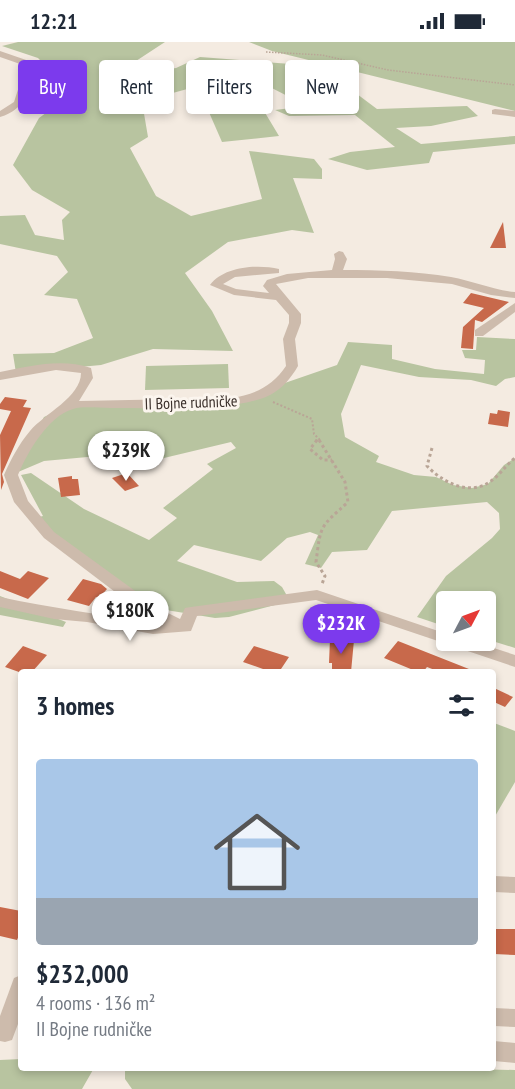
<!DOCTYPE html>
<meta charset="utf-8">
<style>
body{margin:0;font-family:"PT Sans Narrow",sans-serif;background:#f6f6f7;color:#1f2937;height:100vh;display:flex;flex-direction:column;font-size:22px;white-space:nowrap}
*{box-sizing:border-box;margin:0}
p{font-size:20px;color:#747a83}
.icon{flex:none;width:33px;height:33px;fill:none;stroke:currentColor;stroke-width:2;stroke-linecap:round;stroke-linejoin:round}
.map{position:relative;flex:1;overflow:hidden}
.sheet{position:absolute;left:18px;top:627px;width:478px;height:402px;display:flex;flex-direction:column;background:#fff;border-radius:6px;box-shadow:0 3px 9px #0003}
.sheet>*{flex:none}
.top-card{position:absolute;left:18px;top:18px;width:480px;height:54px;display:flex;gap:12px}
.needle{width:39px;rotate:49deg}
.buttons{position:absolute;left:436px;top:549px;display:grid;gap:12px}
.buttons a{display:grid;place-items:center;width:60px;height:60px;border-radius:6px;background:#fff;box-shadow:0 3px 9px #0003;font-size:30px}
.price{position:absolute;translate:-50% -51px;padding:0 14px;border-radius:21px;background:#fff;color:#222;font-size:20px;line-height:39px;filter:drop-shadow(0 2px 3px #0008)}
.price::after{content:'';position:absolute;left:50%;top:36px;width:18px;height:14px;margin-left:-9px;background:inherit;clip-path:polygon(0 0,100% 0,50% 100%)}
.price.selected{background:#7c3aed;color:#fff}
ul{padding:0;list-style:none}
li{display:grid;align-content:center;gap:12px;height:318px;padding:0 18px}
li span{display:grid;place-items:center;height:186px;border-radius:6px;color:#555}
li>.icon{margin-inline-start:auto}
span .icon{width:108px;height:108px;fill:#fffc;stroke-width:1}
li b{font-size:26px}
h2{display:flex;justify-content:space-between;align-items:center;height:72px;padding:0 18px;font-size:26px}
.chip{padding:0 21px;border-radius:6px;background:#fff;box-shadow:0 3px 9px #0003;font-size:21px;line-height:54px}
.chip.selected{background:#7c3aed;color:#fff}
.status{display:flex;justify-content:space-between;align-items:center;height:42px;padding:0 30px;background:#fff;direction:ltr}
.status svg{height:16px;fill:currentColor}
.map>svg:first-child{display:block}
.green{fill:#b8c4a0}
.building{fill:#c8694b}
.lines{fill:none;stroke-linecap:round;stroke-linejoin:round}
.path-far2{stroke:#b9a596;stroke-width:1.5;stroke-dasharray:1.5 1.5;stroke-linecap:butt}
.path-far1{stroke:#b9a596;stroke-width:2;stroke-dasharray:2 2;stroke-linecap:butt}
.path{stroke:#b9a596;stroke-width:3;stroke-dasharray:3 3;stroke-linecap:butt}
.minor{fill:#cdbbac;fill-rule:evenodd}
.labels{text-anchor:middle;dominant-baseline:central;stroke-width:6;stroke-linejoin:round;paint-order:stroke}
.street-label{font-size:16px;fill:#3b302b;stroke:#fbf5ee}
</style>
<div class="status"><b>12:21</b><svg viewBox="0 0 49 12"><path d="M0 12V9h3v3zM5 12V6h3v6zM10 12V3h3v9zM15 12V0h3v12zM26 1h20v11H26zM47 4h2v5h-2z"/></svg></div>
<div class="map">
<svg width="515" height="1047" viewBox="0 0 515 1047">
<rect width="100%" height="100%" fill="#f4ebe1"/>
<g class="green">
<polygon points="18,0 165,0 136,19 154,29 176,26 200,15 291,22 357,52 377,67 467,64 478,74 431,84 396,86 421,102 515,94 515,102 433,110 429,121 367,128 328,117 350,110 395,105 355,73 289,74 275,68 307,64 262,41 258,59 279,94 222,100 208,68 245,63 250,37 221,33 203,37 191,46 169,52 141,54 148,95 130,106 156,154 191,174 262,157 249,109 314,117 322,127 322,137 293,136 314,191 292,188 228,200 185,231 212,269 233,309 153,307 101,323 16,331 13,312 54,311 93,296 77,257 44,253 68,230 57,214 0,202 0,174 25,173 35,193 64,198 62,178 70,170 32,148 13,123 39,76 54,65 62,66 85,50 61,40 38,16 2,4"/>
<polygon points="249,0 515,0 515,69 272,9"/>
<polygon points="477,295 515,297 515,335 505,337 496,344 471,338 419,335 361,323 341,372 345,395 379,414 376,420 414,433 436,435 453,443 472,446 488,442 504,423 515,416 515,606 486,597 486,560 447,560 447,585 417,575 446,534 492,496 500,487 499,471 487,460 392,469 367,508 332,510 321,526 305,522 318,493 310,490 287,496 261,519 194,503 177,519 237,540 274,539 282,545 290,559 229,575 215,576 166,568 142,569 31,477 43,474 21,433 31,431 84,467 149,498 177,476 163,466 213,427 207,422 236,406 231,400 143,421 131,411 44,419 11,433 44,375 70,363 245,358 279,343 337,323 348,300 392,303 392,317 435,327 484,332 485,318 465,316 462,308 476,308"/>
<polygon points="228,322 229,346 145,348 146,324"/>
<polygon points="0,554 66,580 63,585 0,573"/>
<polygon points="494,681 515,689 515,740 494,776"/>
<polygon points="21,1017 21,1026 94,1026 82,1047 0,1047 0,1018"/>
<polygon points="125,1026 432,1026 515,1028 515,1047 132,1047 125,1037"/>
</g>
<g class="building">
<polygon points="46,48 42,67 24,68 34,49"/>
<polygon points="503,180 506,206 490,206"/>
<polygon points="471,251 509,260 482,280 475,278 473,307 461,306 463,285 484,266 463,261"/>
<polygon points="5,355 27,358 23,365 31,366 2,432 4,440 1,448 0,393 11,369 0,367 0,362"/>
<polygon points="498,368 510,370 508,385 488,382 490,371 497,372"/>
<polygon points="127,431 139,444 125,449 112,436"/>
<polygon points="72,434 72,437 78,437 80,453 61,455 58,436"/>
<polygon points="0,529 20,537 28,529 49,536 28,557 0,546"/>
<polygon points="83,537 101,542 107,547 99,556 96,555 89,564 67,558"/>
<polygon points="324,572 342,574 338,593 314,589 317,578 323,578"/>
<polygon points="330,597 354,598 351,630 332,630 332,621 329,621"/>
<polygon points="398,599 474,629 474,630 440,630 427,625 423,630 418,630 384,616"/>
<polygon points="23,604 47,613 32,630 19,630 5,625"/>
<polygon points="254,604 289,615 279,630 261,630 263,627 243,620"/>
<polygon points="494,646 513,655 505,665 494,660"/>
<polygon points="0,865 21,869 21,889 17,898 0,894"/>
<polygon points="494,887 515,887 515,913 494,912"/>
</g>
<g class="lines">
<polyline class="path-far2" points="266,10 322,13 388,28 515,43"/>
<g class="path-far1">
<polyline points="273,360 312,377 314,392 321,399"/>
<polyline points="316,399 318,397"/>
</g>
<g class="path">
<polyline points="317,398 310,407 323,418 332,418"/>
<path d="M319 398 345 440 348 460C320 486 321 481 316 520L325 534 322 542"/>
<path d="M432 406 427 424C442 440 470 455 491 439 500 433 506 423 515 416"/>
</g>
<g class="minor">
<path d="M0 9 29 19 33 26C26 50 27 67 0 75V69L14 60 25 26 23 23 0 15Z"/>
<polygon points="495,67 515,69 515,75 492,72 492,68"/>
<path d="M339 209 343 210 347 217 343 228C379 228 416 229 451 235 473 239 493 248 515 250V256L491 253 452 242 387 236H308L276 242 301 272V281L295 297 298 324C291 336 283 346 270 353 234 371 152 365 110 366 99 366 83 364 73 367 48 374 27 411 18 433L28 459 54 490 160 567 180 577 185 566 191 565 317 548 447 592V598H469L515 613V625L316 558 197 574 191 589 153 592 87 580 54 577 0 565V555C51 566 102 572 153 582L162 581 148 575 44 496 14 460 4 433C11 417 19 402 30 389 44 372 81 355 81 331L56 328 0 338V330C30 324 61 316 91 326L93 336 79 359 231 356C254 353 273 344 286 324L283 297 289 281V273L276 258 234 253 210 243C224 224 258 222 279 227V231L235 235 223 242 236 247 269 251 263 244 267 238 287 232 332 228 335 217 334 212Z"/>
<polygon points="515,261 515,270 483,294 475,294 475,288"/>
<polygon points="494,834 515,835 515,851 494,850"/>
<polygon points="21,933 21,974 12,998 5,1000 0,999 0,974 14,936"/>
<polygon points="494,966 515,967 515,985 494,984"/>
<polygon points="494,999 515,1001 515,1021 494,1019"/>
</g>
</g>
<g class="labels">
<g class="street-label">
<text transform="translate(191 360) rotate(-2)">II Bojne rudničke</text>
</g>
</g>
</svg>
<div class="buttons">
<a><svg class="needle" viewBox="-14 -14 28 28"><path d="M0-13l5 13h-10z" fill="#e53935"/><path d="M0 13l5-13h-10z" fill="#747a83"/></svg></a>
</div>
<b class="price" style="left:126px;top:440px">$239K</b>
<b class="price" style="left:130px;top:600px">$180K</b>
<b class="price selected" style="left:341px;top:613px">$232K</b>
<div class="top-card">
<a class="chip selected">Buy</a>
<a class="chip">Rent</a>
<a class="chip">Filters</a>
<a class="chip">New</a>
</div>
<section class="sheet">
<h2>3 homes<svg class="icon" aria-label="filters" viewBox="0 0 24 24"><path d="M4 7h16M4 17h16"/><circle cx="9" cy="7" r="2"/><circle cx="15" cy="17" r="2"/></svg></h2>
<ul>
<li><span style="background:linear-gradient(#a9c7e8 75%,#9aa5b1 0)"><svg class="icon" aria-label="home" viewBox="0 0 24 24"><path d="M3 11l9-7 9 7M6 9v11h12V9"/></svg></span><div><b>$232,000</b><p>4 rooms · 136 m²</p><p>II Bojne rudničke</p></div></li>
</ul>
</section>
</div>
